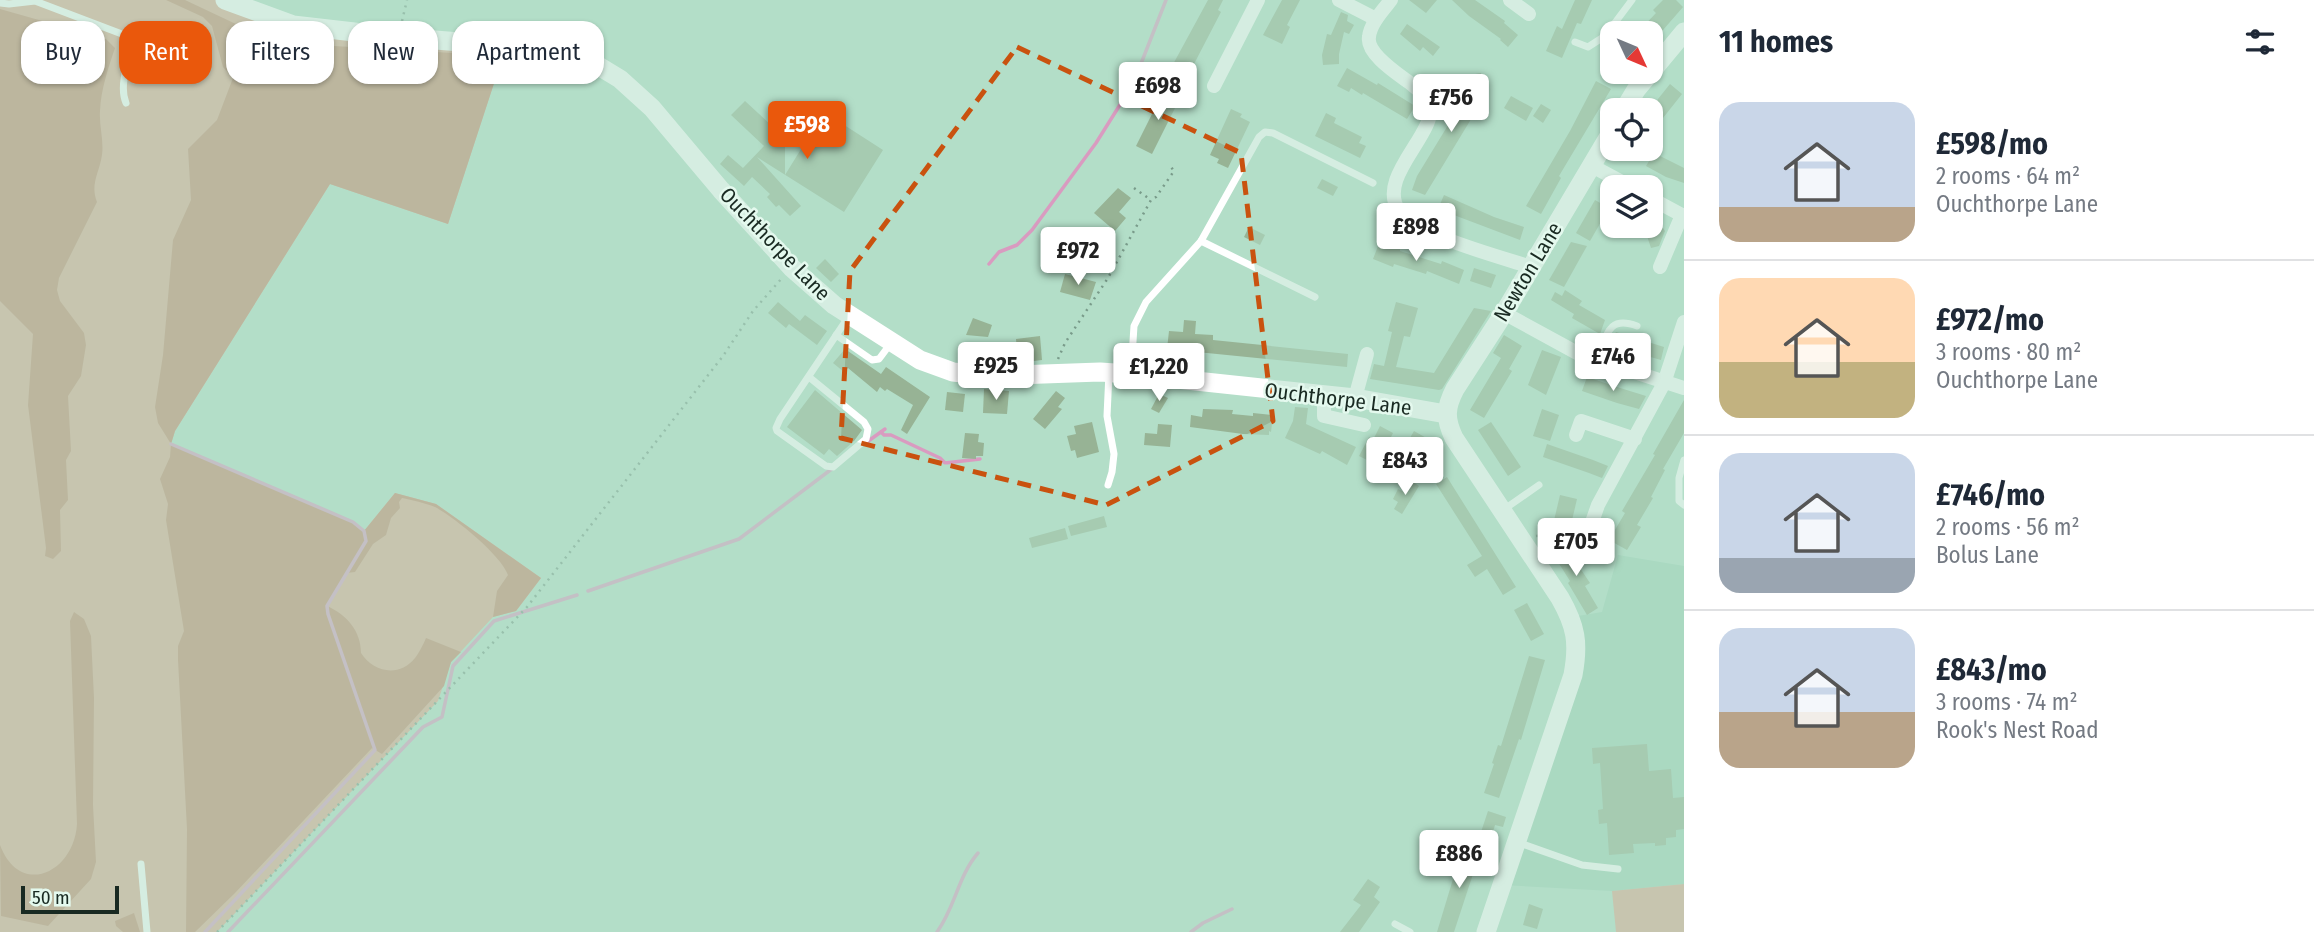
<!DOCTYPE html>
<meta charset="utf-8">
<style>
body{margin:0;font-family:"Fira Sans Condensed",sans-serif;background:#f2f2f3;color:#1f2937;height:100vh;display:flex;flex-direction:column;font-size:26px;white-space:nowrap}
*{box-sizing:border-box;margin:0}
p{font-size:23px;color:#747a83}
.icon{flex:none;width:38px;height:38px;fill:none;stroke:currentColor;stroke-width:2;stroke-linecap:round;stroke-linejoin:round}
.map{position:relative;flex:1;overflow:hidden}
.details{display:flex;flex-direction:column;background:#fff;width:630px}
.details>*{flex:none}
.banner{position:absolute;left:21px;top:21px;width:665px;height:63px;display:flex;gap:14px}
.needle{width:46px;rotate:134deg}
.tools{position:absolute;left:1600px;top:21px;display:grid;gap:14px}
.tools a{display:grid;place-items:center;width:63px;height:63px;border-radius:14px;background:#fff;box-shadow:0 2px 5px #0004;font-size:35px}
.scale{position:absolute;left:21px;bottom:18px;width:98px;box-sizing:border-box;padding-left:7px;border:4px solid #192a22;border-top:0;font-size:19px;line-height:24px;white-space:nowrap;color:#192a22;-webkit-text-stroke:5px #e4f9ee;paint-order:stroke}
.price{position:absolute;translate:-50% -60px;padding:0 16px;border-radius:7px;background:#fff;color:#222;font-size:23px;line-height:46px;filter:drop-shadow(0 2px 4px #0008)}
.price::after{content:'';position:absolute;left:50%;top:42px;width:21px;height:16px;margin-left:-10px;background:inherit;clip-path:polygon(0 0,100% 0,50% 100%)}
.price.active{background:#ea580c;color:#fff}
ul{padding:0;list-style:none}
li{display:flex;align-items:center;gap:21px;height:175px;padding:0 35px}
li+li{border-top:2px solid #e0e1e3}
li span{display:grid;place-items:center;flex:none;width:196px;height:140px;border-radius:21px;color:#555}
li>.icon{margin-inline-start:auto}
span .icon{width:84px;height:84px;fill:#fffc;stroke-width:1}
li b{font-size:30px}
h2{display:flex;justify-content:space-between;align-items:center;height:84px;padding:0 35px;font-size:30px}
.tag{padding:0 24px;border-radius:21px;background:#fff;box-shadow:0 2px 5px #0004;font-size:24px;line-height:63px}
.tag.active{background:#ea580c;color:#fff}
main{display:flex;flex:1;min-height:0}
.map>svg:first-child{display:block}
.built{fill:#a0d2b9}
.green{fill:#dfa791}
.forest{fill:#c7866c}
.lines{fill:none;stroke-linecap:round;stroke-linejoin:round}
.stream{stroke:#d99bc0;stroke-width:3.5}
.building{fill:#97b395}
.path{stroke:#799b8a;stroke-width:2.5;stroke-dasharray:2 5;stroke-linecap:butt}
.service{stroke:#fff;stroke-width:7}
.minor{stroke:#fff;stroke-width:14}
.tertiary{stroke:#fff;stroke-width:19}
.marked{fill:none;stroke:#c9520f;stroke-width:5;stroke-dasharray:14 9;stroke-linejoin:round}
.labels{text-anchor:middle;dominant-baseline:central;stroke-width:5;stroke-linejoin:round;paint-order:stroke}
.street-label{font-size:21px;fill:#192a22;stroke:#e4f9ee}
</style>
<main>
<div class="map">
<svg width="1684" height="932" viewBox="0 0 1684 932">
<rect width="100%" height="100%" fill="#b3dec8"/>
<polygon class="built" points="1618,555 1684,566 1684,884 1612,891 1502,885 1573,675 1572,617 1602,612"/>
<g class="green">
<polygon points="0,0 225,0 293,25 506,46 448,224 330,184 175,431 171,444 353,522 364,531 395,493 436,504 541,578 516,611 493,617 451,662 438,701 217,932 0,932"/>
<polygon points="1684,884 1684,932 1616,932 1612,891"/>
</g>
<g class="forest">
<path d="M166 0H185L259 35 300 44 503 56 448 224 330 184 175 431 171 444 353 522 364 531 395 493 436 504 541 578 516 611 493 617 497 591 508 575C501 555 454 517 435 507 425 503 412 500 402 498L399 502 400 508 391 518 386 535 373 544 355 572 346 573 327 606C347 615 361 631 361 653 373 672 399 678 415 658 419 653 423 645 426 638L461 652 451 662 444 686 382 754 372 748 235 893 195 932H186L187 829 178 660V646L184 631 166 520 168 504 160 479 170 457 171 444 158 423 155 407 163 355 173 240 191 200 188 149 217 120 233 78 223 67 212 26 203 17Z"/>
<path d="M0 9 106 39 115 48C108 69 101 89 100 111 99 126 104 140 102 155 99 174 90 184 97 202L59 278 57 290 60 301 84 333 86 345 81 376 68 396 71 451 66 460 68 500 60 510 61 551 53 559 45 556 46 548 28 405 33 334 0 301Z"/>
<path d="M74 612 84 619 91 636 94 698 93 805 96 862 91 879 48 926 1 916 0 845C20 898 74 873 77 824L70 621Z"/>
<polygon points="134,913 140,932 123,932 116,926 115,921"/>
</g>
<g class="lines">
<g class="stream">
<polyline points="989,264 999,252 1017,245 1032,230 1096,143 1133,84 1166,0"/>
<polyline points="881,432 884,435 891,435 940,458 945,463 980,459"/>
<polyline points="867,442 885,429"/>
<polyline points="171,444 353,522 364,531 366,541 327,606 328,614 375,750 205,932"/>
<polyline points="588,591 739,539 833,468"/>
<polyline points="228,932 423,727 442,717 453,666 494,621 577,595"/>
<path d="M937 932C955 908 958 876 978 853"/>
<polyline points="1191,932 1203,923 1232,909"/>
</g>
</g>
<g class="building">
<polygon points="1208,0 1223,0 1218,10 1221,12 1194,64 1195,64 1190,77 1171,68"/>
<polygon points="1282,0 1300,0 1287,25 1290,27 1282,44 1263,35"/>
<polygon points="1409,0 1437,0 1426,13"/>
<polygon points="1452,0 1475,0 1505,21 1504,23 1518,35 1508,47 1500,40 1501,39 1469,16"/>
<polygon points="1575,0 1592,0 1581,24 1577,23 1562,58 1546,51 1557,26 1562,29"/>
<polygon points="1663,0 1676,0 1683,7 1650,45 1650,33 1637,33 1656,13 1653,10"/>
<polygon points="1341,12 1348,15 1347,21 1354,25 1349,34 1344,32 1339,54 1339,64 1323,65 1322,55 1327,34 1331,35"/>
<polygon points="1407,24 1440,47 1433,56 1423,47 1420,51 1400,34"/>
<polygon points="1347,68 1377,85 1378,83 1415,106 1407,119 1363,93 1362,95 1351,88 1349,92 1337,86"/>
<polygon points="1481,73 1483,90 1479,106 1425,195 1412,190 1417,176 1464,99 1466,90 1464,76"/>
<polygon points="1596,81 1611,89 1559,176 1561,178 1541,214 1526,206 1570,131"/>
<polygon points="1670,84 1682,94 1663,118 1661,116 1650,136 1650,109"/>
<polygon points="1164,90 1180,98 1152,154 1136,146"/>
<polygon points="1511,96 1533,108 1526,121 1504,108"/>
<polygon points="745,101 785,138 785,175 824,112 883,150 844,212 757,157 801,206 790,216 779,205 776,207 767,197 770,194 752,177 744,186 720,164 728,155 743,168 764,146 731,115"/>
<polygon points="1541,104 1551,110 1543,123 1533,116"/>
<polygon points="1231,109 1242,114 1240,117 1250,122 1228,168 1217,163 1219,159 1210,155"/>
<polygon points="1326,113 1336,118 1334,123 1362,137 1359,143 1366,146 1360,158 1315,136"/>
<polygon points="1654,153 1684,168 1684,183 1666,177 1646,166"/>
<polygon points="1322,179 1338,187 1333,196 1317,188"/>
<polygon points="1118,188 1131,198 1119,212 1126,218 1115,231 1094,213"/>
<polygon points="1444,195 1494,217 1524,227 1520,240 1438,209"/>
<polygon points="1595,200 1609,208 1590,241 1576,233"/>
<polygon points="1249,227 1265,235 1260,245 1244,237"/>
<polygon points="1663,228 1665,231 1659,246 1651,248 1646,233"/>
<polygon points="1380,241 1400,249 1400,251 1441,264 1442,261 1464,270 1459,284 1427,271 1426,274 1394,264 1393,267 1373,259"/>
<polygon points="1571,242 1587,246 1564,287 1549,280"/>
<polygon points="825,259 839,274 831,282 816,268"/>
<polygon points="1474,268 1496,275 1491,288 1470,281"/>
<polygon points="1065,274 1096,282 1090,300 1060,292"/>
<polygon points="1565,290 1582,301 1579,305 1605,320 1600,334 1572,318 1574,314 1551,300 1555,292 1562,296"/>
<polygon points="778,302 800,321 805,315 827,331 817,345 789,324 786,328 768,313"/>
<polygon points="1396,302 1418,308 1410,337 1404,336 1396,367 1434,373 1474,308 1491,311 1442,389 1439,390 1370,379 1374,364 1384,366 1392,332 1388,331"/>
<polygon points="973,318 992,325 988,337 966,335"/>
<polygon points="1184,320 1196,321 1195,334 1213,335 1213,340 1348,354 1347,367 1167,349 1169,331 1183,332"/>
<polygon points="1616,332 1664,347 1661,360 1612,346 1613,342 1611,341"/>
<polygon points="1504,335 1522,346 1509,369 1512,371 1484,418 1470,410 1501,358 1493,353"/>
<polygon points="1040,336 1042,360 1018,363 1016,339"/>
<polygon points="845,349 881,374 886,367 930,397 907,434 901,430 913,405 887,389 885,391 880,387 877,392 848,368 844,372 833,363"/>
<polygon points="1542,350 1561,357 1546,395 1528,385"/>
<polygon points="1587,377 1617,387 1646,396 1639,409 1617,403 1582,391"/>
<polygon points="984,389 1009,391 1007,414 983,413"/>
<polygon points="815,390 862,430 854,441 837,456 829,449 824,455 787,427"/>
<polygon points="1056,391 1065,398 1058,407 1062,409 1045,429 1033,419"/>
<polygon points="947,392 965,394 963,412 945,410"/>
<polygon points="1159,394 1168,398 1159,413 1151,409"/>
<polygon points="1684,400 1684,433 1663,469 1665,470 1651,497 1653,498 1637,525 1641,527 1627,550 1609,540 1625,513 1622,511 1655,455 1653,454"/>
<polygon points="1295,407 1308,408 1306,424 1356,447 1347,465 1322,451 1320,454 1285,438 1293,421"/>
<polygon points="1203,409 1233,410 1232,414 1253,416 1253,413 1273,415 1271,432 1269,431 1269,435 1243,434 1190,427 1191,415 1202,417"/>
<polygon points="1542,409 1559,415 1550,441 1533,436"/>
<polygon points="1092,422 1099,452 1077,458 1075,450 1071,451 1067,436 1076,434 1074,426"/>
<polygon points="1491,422 1521,467 1508,476 1478,430"/>
<polygon points="1158,424 1172,425 1170,447 1144,445 1145,433 1157,434"/>
<polygon points="1380,426 1393,433 1377,465 1359,456 1369,437 1373,440"/>
<polygon points="1414,431 1437,444 1429,459 1416,451 1414,454 1404,448"/>
<polygon points="965,433 979,434 978,442 984,443 983,456 976,456 976,459 962,458"/>
<polygon points="1547,444 1593,460 1608,466 1602,478 1589,473 1543,457"/>
<polygon points="1447,477 1516,587 1503,595 1487,569 1475,577 1467,565 1482,556 1436,484"/>
<polygon points="1410,480 1419,486 1402,514 1394,509 1398,502 1393,499 1398,489 1404,492"/>
<polygon points="1560,495 1577,499 1569,533 1552,529"/>
<polygon points="1104,516 1107,527 1071,536 1068,526"/>
<polygon points="1065,528 1068,539 1032,548 1029,538"/>
<polygon points="1558,547 1576,551 1581,554 1578,565 1590,583 1585,586 1598,608 1587,615 1568,583 1570,581 1558,562 1555,561"/>
<polygon points="1527,603 1544,634 1531,641 1514,610"/>
<polygon points="1529,656 1545,660 1521,740 1519,739 1499,798 1484,793 1494,764 1492,763 1498,745 1501,746"/>
<polygon points="1647,744 1649,771 1671,769 1673,798 1684,797 1684,829 1676,830 1676,837 1666,838 1666,845 1655,846 1655,843 1633,844 1634,853 1609,855 1607,823 1599,824 1598,810 1603,809 1600,763 1593,764 1592,748"/>
<polygon points="1488,811 1506,817 1503,827 1495,825 1488,849 1473,845 1477,831 1481,832"/>
<polygon points="1463,846 1479,851 1473,874 1454,932 1437,932"/>
<polygon points="1368,879 1380,887 1374,897 1380,902 1359,932 1340,932 1361,905 1353,900"/>
<polygon points="1529,904 1543,909 1537,929 1523,925"/>
</g>
<g class="lines">
<g class="path">
<polyline points="402,21 407,0"/>
<polyline points="1134,188 1151,200"/>
<polyline points="1058,359 1065,343 1108,278 1151,200 1156,197 1174,171 1171,167"/>
<polyline points="1536,536 1545,535 1571,542"/>
<polyline points="217,932 527,607 723,356 753,311 782,278"/>
</g>
<g class="service">
<path d="M0 3 9 4 35 1 135 39C130 58 118 84 126 103"/>
<polyline points="1575,42 1588,47 1605,36 1632,0"/>
<polyline points="1201,241 1315,297"/>
<polyline points="836,335 872,360 879,359 891,343"/>
<path d="M1597 360C1607 336 1607 315 1637 326"/>
<polyline points="1131,372 1134,326 1146,302 1201,241 1259,137 1265,132 1273,133 1373,183"/>
<polyline points="809,377 864,422 868,429 866,439 833,467 826,466 777,431 776,428 780,419 849,316"/>
<polyline points="1684,460 1679,478 1679,501 1684,505"/>
<polyline points="1108,485 1112,472 1114,454 1107,416 1109,373"/>
<polyline points="1503,510 1539,485"/>
<polyline points="1517,842 1582,865 1618,869"/>
<polyline points="141,864 147,932"/>
<polyline points="1395,924 1410,932"/>
</g>
<g class="minor">
<polyline points="1339,0 1376,19"/>
<path d="M1391 0C1383 10 1370 24 1369 37 1366 54 1398 74 1410 83 1417 89 1425 94 1429 102 1441 131 1375 176 1399 211 1416 235 1501 257 1531 267"/>
<polyline points="1510,0 1529,14"/>
<polyline points="1214,86 1258,0"/>
<polyline points="1592,166 1631,187"/>
<polyline points="1650,198 1682,215"/>
<polyline points="1660,267 1682,215 1684,215"/>
<polyline points="1504,313 1579,354 1684,388"/>
<polyline points="1324,395 1324,416 1364,425"/>
<polyline points="1355,398 1367,354"/>
<polyline points="1576,435 1581,421 1635,439"/>
<polyline points="1584,545 1598,505 1664,383 1684,322"/>
</g>
<g class="tertiary">
<polyline points="225,0 293,25 398,37 534,48 559,52 592,62 620,79 652,108 721,190 792,268 834,305 920,360 953,372 988,376 1100,372 1130,374 1355,398 1446,414"/>
<polyline points="1624,110 1636,90 1684,32"/>
<path d="M1486 932 1573 675C1579 643 1576 626 1560 598L1454 438C1445 419 1445 408 1455 389L1504 313 1612 131"/>
</g>
</g>
<path d="M0 0H1684V932H0ZM1017 47 1241 153 1273 421 1106 505 841 438 850 271Z" fill="#b3dec8" fill-opacity=".55" fill-rule="evenodd"/>
<path class="marked" d="M1017 47 1241 153 1273 421 1106 505 841 438 850 271Z"/>
<g class="labels">
<g class="street-label">
<text transform="translate(775 244) rotate(46)">Ouchthorpe Lane</text>
<text transform="translate(1528 272) rotate(-59)">Newton Lane</text>
<text transform="translate(1338 399) rotate(7)">Ouchthorpe Lane</text>
</g>
</g>
</svg>
<div class="tools">
<a><svg class="needle" viewBox="-14 -14 28 28"><path d="M0-13l5 13h-10z" fill="#e53935"/><path d="M0 13l5-13h-10z" fill="#747a83"/></svg></a>
<a><svg class="icon" aria-label="locate" viewBox="0 0 24 24"><circle cx="12" cy="12" r="6"/><path d="M12 2v4M12 18v4M2 12h4M18 12h4"/></svg></a>
<a><svg class="icon" aria-label="layers" viewBox="0 0 24 24"><path d="M12 4l9 5-9 5-9-5zM3 14l9 5 9-5"/></svg></a>
</div>
<div class="scale">50 m</div>
<b class="price" style="left:1158px;top:122px">£698</b>
<b class="price" style="left:1451px;top:134px">£756</b>
<b class="price active" style="left:807px;top:161px">£598</b>
<b class="price" style="left:1416px;top:263px">£898</b>
<b class="price" style="left:1078px;top:287px">£972</b>
<b class="price" style="left:1613px;top:393px">£746</b>
<b class="price" style="left:996px;top:402px">£925</b>
<b class="price" style="left:1159px;top:403px">£1,220</b>
<b class="price" style="left:1405px;top:497px">£843</b>
<b class="price" style="left:1576px;top:578px">£705</b>
<b class="price" style="left:1459px;top:890px">£886</b>
<div class="banner">
<a class="tag">Buy</a>
<a class="tag active">Rent</a>
<a class="tag">Filters</a>
<a class="tag">New</a>
<a class="tag">Apartment</a>
</div>
</div>
<section class="details">
<h2>11 homes<svg class="icon" aria-label="filters" viewBox="0 0 24 24"><path d="M4 7h16M4 17h16"/><circle cx="9" cy="7" r="2"/><circle cx="15" cy="17" r="2"/></svg></h2>
<ul>
<li><span style="background:linear-gradient(#c9d6e8 75%,#b9a48a 0)"><svg class="icon" aria-label="home" viewBox="0 0 24 24"><path d="M3 11l9-7 9 7M6 9v11h12V9"/></svg></span><div><b>£598/mo</b><p>2 rooms · 64 m²</p><p>Ouchthorpe Lane</p></div></li>
<li><span style="background:linear-gradient(#ffd9b3 60%,#c2b280 0)"><svg class="icon" aria-label="home" viewBox="0 0 24 24"><path d="M3 11l9-7 9 7M6 9v11h12V9"/></svg></span><div><b>£972/mo</b><p>3 rooms · 80 m²</p><p>Ouchthorpe Lane</p></div></li>
<li><span style="background:linear-gradient(#c9d6e8 75%,#9aa5b1 0)"><svg class="icon" aria-label="home" viewBox="0 0 24 24"><path d="M3 11l9-7 9 7M6 9v11h12V9"/></svg></span><div><b>£746/mo</b><p>2 rooms · 56 m²</p><p>Bolus Lane</p></div></li>
<li><span style="background:linear-gradient(#c9d6e8 60%,#b9a48a 0)"><svg class="icon" aria-label="home" viewBox="0 0 24 24"><path d="M3 11l9-7 9 7M6 9v11h12V9"/></svg></span><div><b>£843/mo</b><p>3 rooms · 74 m²</p><p>Rook's Nest Road</p></div></li>
</ul>
</section>
</main>
